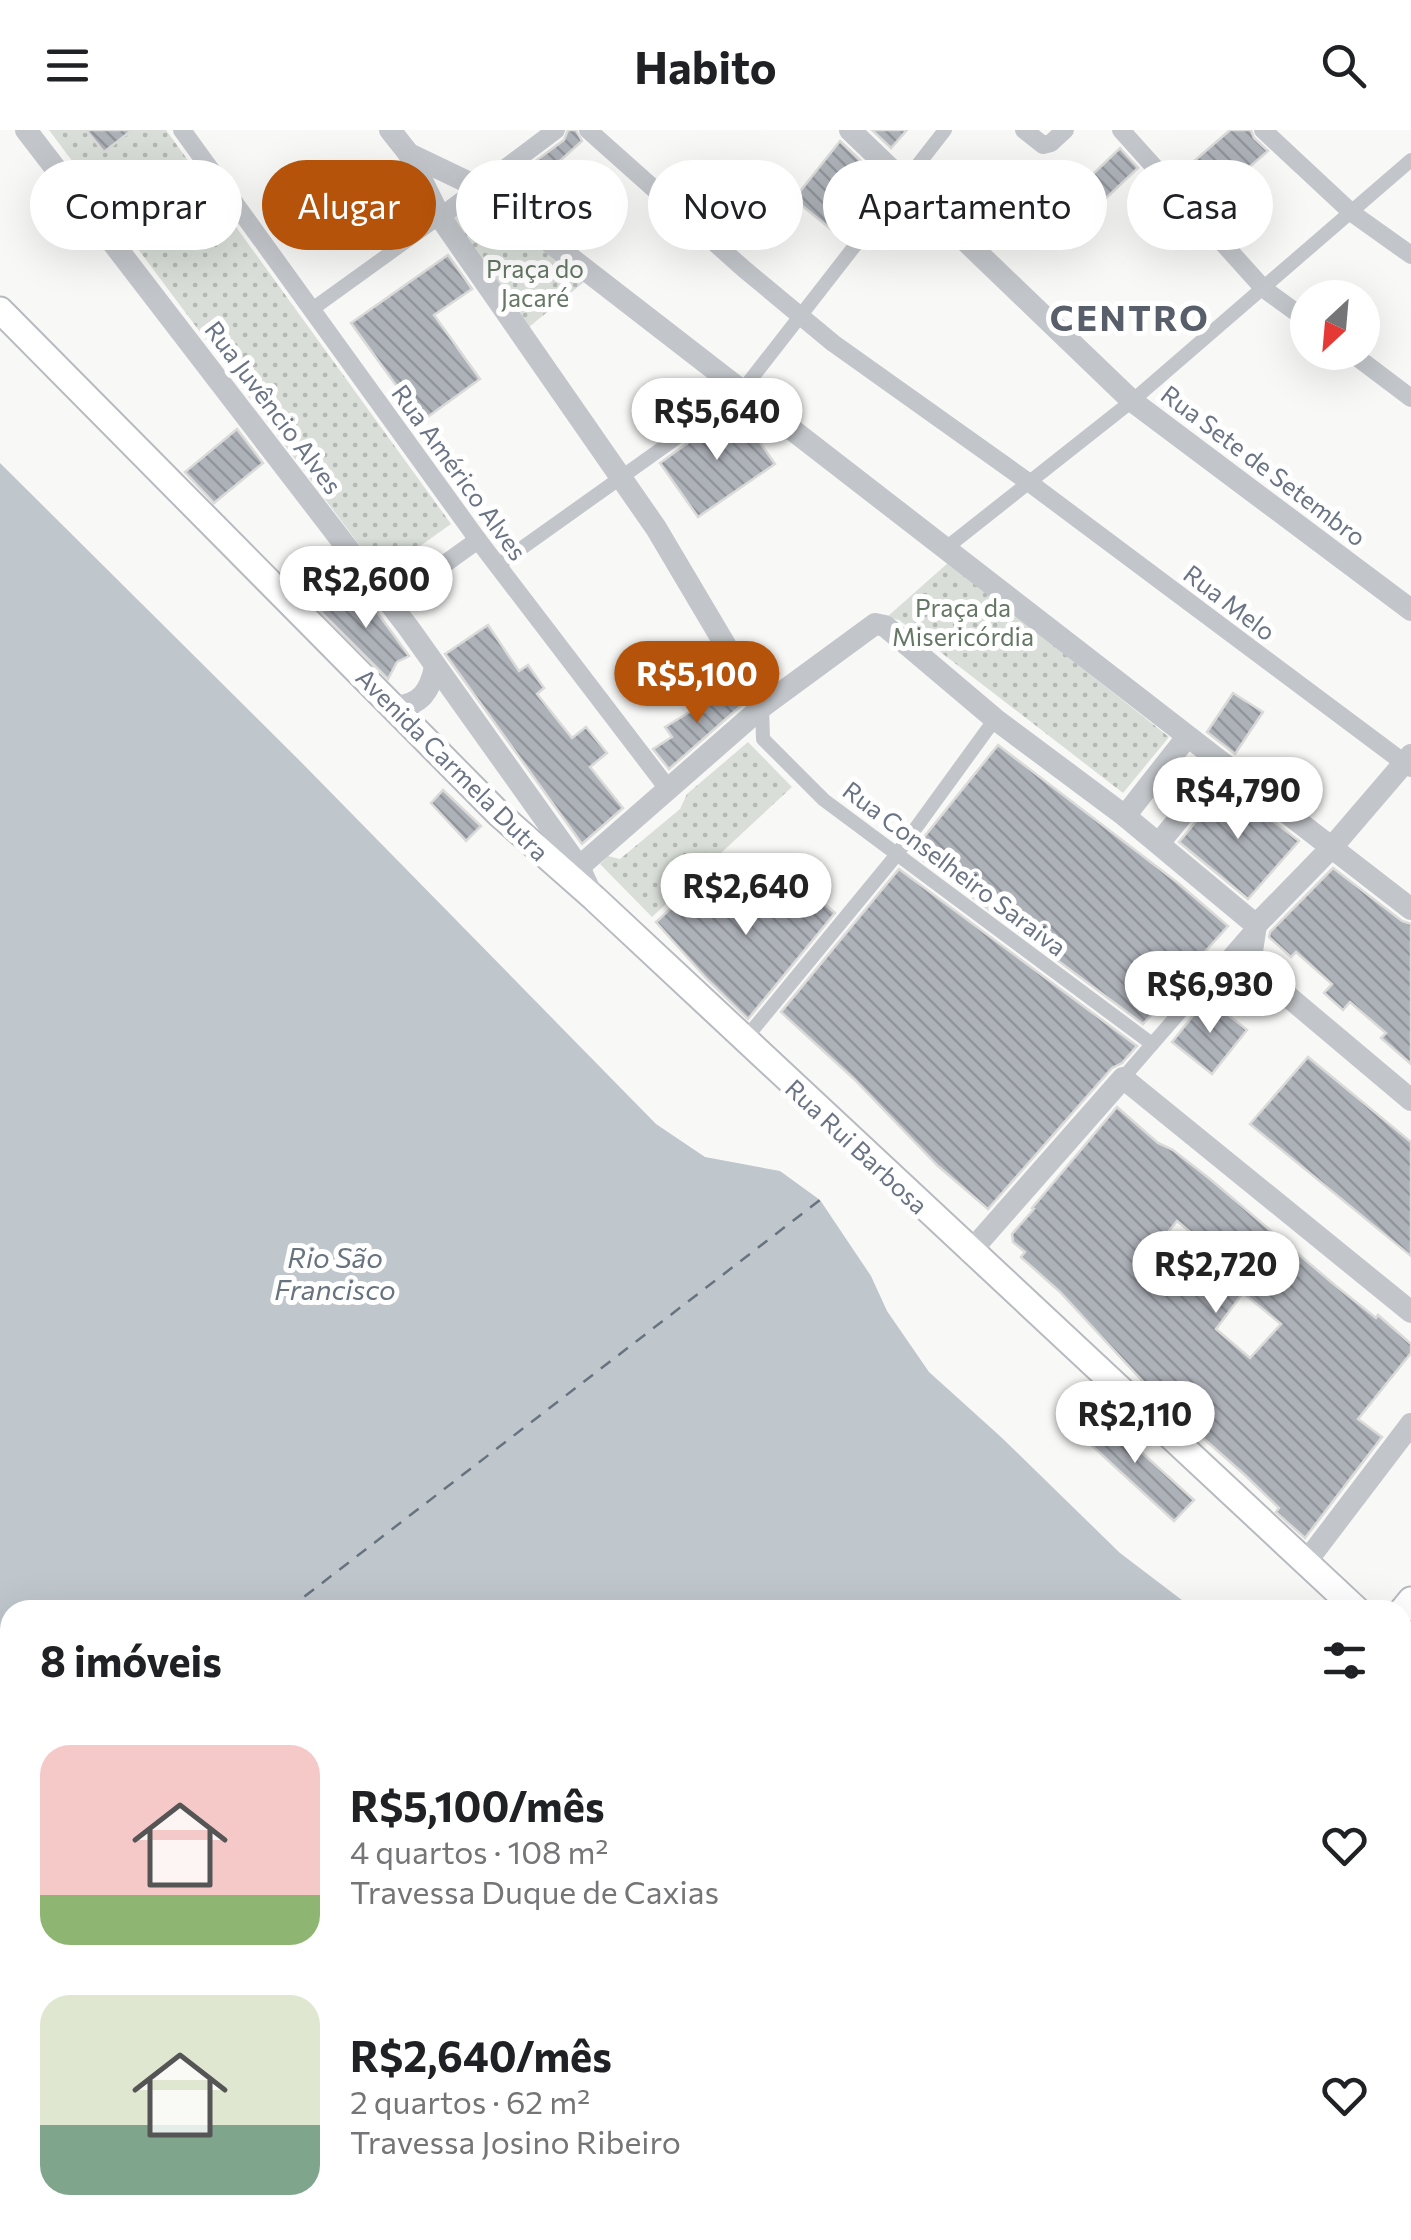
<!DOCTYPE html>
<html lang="pt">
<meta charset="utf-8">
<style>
body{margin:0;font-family:Commissioner,sans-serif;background:#f6f6f6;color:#202124;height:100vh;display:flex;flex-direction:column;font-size:38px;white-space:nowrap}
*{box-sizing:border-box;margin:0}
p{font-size:32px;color:#757577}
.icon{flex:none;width:55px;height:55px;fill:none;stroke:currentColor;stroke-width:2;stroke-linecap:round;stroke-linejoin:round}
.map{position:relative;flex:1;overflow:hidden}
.drawer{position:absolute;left:0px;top:1470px;width:1412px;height:640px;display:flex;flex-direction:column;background:#fff;border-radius:30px 30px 0 0;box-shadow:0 10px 40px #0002}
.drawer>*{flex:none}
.guide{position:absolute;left:30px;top:30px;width:1352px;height:90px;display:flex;gap:20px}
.needle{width:65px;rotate:206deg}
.controls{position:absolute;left:1290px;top:150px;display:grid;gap:20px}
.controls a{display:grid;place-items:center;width:90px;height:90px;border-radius:50%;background:#fff;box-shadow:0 10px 40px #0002;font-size:50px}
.price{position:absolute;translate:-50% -85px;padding:0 22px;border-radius:35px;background:#fff;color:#222;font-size:32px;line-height:65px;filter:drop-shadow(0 2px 5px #0008)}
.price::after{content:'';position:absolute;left:50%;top:60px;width:30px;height:22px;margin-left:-15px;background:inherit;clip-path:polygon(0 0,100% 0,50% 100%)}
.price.current{background:#b45309;color:#fff}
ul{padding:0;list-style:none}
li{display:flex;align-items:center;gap:30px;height:250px;padding:0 40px}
li span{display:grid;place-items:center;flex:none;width:280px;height:200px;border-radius:30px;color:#555}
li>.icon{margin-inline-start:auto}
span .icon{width:120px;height:120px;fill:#fffc;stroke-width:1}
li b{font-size:42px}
h2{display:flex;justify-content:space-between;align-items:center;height:120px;padding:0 40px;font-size:42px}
.chip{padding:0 35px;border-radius:45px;background:#fff;box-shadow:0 10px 40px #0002;font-size:35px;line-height:90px}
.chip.current{background:#b45309;color:#fff}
header{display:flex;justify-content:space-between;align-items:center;height:130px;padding:0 40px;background:#fff;font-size:45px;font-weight:700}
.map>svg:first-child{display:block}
.forest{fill:url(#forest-firs)}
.park{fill:url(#park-dots)}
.water{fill:#bfc6cc}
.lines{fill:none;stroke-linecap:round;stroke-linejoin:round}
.ferry{stroke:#67737f;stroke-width:2.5;stroke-dasharray:12 10;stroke-linecap:butt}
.building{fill:url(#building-back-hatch);stroke:#dadad9;stroke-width:2.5;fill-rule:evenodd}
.secondary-casing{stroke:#b7babf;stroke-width:29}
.trunk-casing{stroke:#b7b9bd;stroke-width:34}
.pedestrian{stroke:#c2c5c9;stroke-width:14}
.minor{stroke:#c2c5c9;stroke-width:18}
.tertiary{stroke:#c2c5c9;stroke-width:22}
.secondary{stroke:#fff;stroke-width:25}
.trunk{stroke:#fff;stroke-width:30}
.labels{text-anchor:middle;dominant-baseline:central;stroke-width:10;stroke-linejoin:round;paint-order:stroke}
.park-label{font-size:25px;fill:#657765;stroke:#fff}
.street-label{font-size:25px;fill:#6b7484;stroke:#fff}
.water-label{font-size:28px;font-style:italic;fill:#67737f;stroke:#fff}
.district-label{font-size:35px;font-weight:bold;letter-spacing:2.5px;fill:#585e6a;stroke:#fff}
</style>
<header><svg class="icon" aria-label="menu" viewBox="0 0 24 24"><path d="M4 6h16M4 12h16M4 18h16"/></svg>Habito<svg class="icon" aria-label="search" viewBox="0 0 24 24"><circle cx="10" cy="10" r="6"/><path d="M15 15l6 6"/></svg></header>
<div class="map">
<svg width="1411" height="2110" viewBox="0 0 1411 2110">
<defs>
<pattern id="forest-firs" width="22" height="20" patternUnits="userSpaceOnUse" patternTransform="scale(2.5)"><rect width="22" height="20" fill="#d9dfd8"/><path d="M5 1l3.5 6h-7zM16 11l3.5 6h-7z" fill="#b4b9b5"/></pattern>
<pattern id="park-dots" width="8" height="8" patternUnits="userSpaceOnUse" patternTransform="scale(2.5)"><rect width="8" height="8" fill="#d9dfd8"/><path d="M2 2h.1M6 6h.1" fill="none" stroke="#b4b9b5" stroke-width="1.8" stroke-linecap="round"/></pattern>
<pattern id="building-back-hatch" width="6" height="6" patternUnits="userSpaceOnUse" patternTransform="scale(2.5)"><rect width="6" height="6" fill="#adb1b8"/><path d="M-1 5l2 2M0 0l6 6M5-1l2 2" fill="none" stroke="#91959b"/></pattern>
</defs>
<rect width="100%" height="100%" fill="#f8f8f7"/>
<polygon class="forest" points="0,1922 10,1926 10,2100 365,2100 388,2110 0,2110"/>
<g class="park">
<polygon points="49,0 166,0 451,394 381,444"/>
<polygon points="474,67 584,152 529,197 450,87"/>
<polygon points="949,432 1169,607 1123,663 899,490 887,487"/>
<polygon points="748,612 792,657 652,787 600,734 608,726 620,729 680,679 687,664"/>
</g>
<g class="water">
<polygon points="0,333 301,632 656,994 705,1027 780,1041 820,1070 871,1146 887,1181 929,1242 1001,1307 1120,1423 1195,1480 10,1480 10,1926 0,1922"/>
<polygon points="1403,1654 1411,1661 1411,2110 388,2110 365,2100 1402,2100"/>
</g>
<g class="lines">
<g class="ferry">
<polyline points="287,1480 820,1070"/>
<polyline points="0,1702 10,1694"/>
</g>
</g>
<g class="building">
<polygon points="86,0 132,0 104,22"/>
<polygon points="568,0 576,0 582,11 543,46 523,73 502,56 564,10"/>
<polygon points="872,0 907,0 891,18"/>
<polygon points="1230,0 1251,0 1254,8 1268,21 1205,75 1178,45"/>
<polygon points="840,11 887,56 844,110 794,69"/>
<polygon points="1120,18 1138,38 1086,87 1068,68"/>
<polygon points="448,125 472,159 434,185 480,249 422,291 351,193"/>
<polygon points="736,278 775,334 698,387 660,333"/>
<polygon points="237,299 263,333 214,373 185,342"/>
<polygon points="358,456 409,526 397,532 388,549 321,482"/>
<polygon points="488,495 519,541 528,535 544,558 537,564 572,608 586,597 607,623 590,637 623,678 582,714 445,524"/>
<polygon points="732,556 743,574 669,639 653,619 672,607 665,597"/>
<polygon points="1233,563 1263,582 1235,624 1207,602"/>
<polygon points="998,615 1178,753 1228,796 1187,842 1189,844 1143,894 912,722"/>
<polygon points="1226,655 1299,711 1248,769 1179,712"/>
<polygon points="443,660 481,696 466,711 431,673"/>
<polygon points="1333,738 1402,791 1411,794 1411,934 1381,908 1386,903 1350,872 1343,880 1324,863 1332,854 1296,822 1291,827 1269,807 1270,802"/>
<polygon points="899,739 1137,916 1122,933 1112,938 988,1079 938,1036 854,949 781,882"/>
<polygon points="796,749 835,783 748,889 706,848 656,792 697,754 724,780 750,751 775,773"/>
<polygon points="1207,868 1247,900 1212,944 1172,912"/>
<polygon points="1308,927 1411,1012 1411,1126 1250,994"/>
<path d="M1117 977 1158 1013 1173 1020 1210 1049 1336 1156 1376 1188 1378 1185 1411 1214V1223L1358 1289 1382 1307 1305 1408 1276 1382 1279 1378 1245 1345 1161 1271 1060 1162 1021 1127 1025 1122 1013 1112 1012 1104 1034 1079 1032 1078ZM1177 1091 1210 1118 1179 1160 1148 1127ZM1243 1163 1281 1194 1250 1228 1216 1199Z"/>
<polygon points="1096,1281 1194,1370 1174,1391 1077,1302"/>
</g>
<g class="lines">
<defs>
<g id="secondary">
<polyline points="0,180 499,684 594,768 1357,1480"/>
<polyline points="1402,1481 1411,1470"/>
<polyline points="1402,1529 1411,1540"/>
</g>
<g id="trunk">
<polyline points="1402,1648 1411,1637"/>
<polyline points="1032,2110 1040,2100"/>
</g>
</defs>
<use href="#secondary" class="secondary-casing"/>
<use href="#trunk" class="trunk-casing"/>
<g class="pedestrian">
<polyline points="311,180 440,87"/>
<polyline points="946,418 1132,271 1411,30"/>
<polyline points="498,435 741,262 945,0"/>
<polyline points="762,577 763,609 824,670 1152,914"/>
<polyline points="750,903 894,728 995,589"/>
<polyline points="1123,948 1252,799"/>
</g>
<g class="minor">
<polyline points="182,0 478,410 669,660"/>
<polyline points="588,0 744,139 833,213 1027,351 1411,638"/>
<polyline points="1024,0 1043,15 1051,13 1065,0"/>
<polyline points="1121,0 1264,159 1308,191"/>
<polyline points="1263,0 1352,83 1411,125"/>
<polyline points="440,87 556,0"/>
<polyline points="1350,222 1411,268"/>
<polyline points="390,473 478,410"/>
</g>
<g class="tertiary">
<polyline points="26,0 408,497 579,737 592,765"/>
<polyline points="390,0 409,24 440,87 656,398 762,577"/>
<polyline points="850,0 1132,271 1411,480"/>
<polyline points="409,24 480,58 1411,779"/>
<path d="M395 577C421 575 430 561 435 537"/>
<polyline points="1125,686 1187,607"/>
<polyline points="1159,713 1224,634"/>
<polyline points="571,744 762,577 875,494 885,496 995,589 1125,686 1256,795"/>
<polyline points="1256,795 1252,821 1259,842 1411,970"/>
<polyline points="1256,795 1333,716 1411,625"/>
<polyline points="970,1122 1123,948 1411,1182"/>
<polyline points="1306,1432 1411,1294"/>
</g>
<use href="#secondary" class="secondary"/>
<use href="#trunk" class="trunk"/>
</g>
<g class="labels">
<g class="park-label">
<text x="535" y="138">Praça do<tspan x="535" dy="29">Jacaré</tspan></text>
<text x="963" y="477">Praça da<tspan x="963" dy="29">Misericórdia</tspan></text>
</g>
<g class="street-label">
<text transform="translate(274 277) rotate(53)">Rua Juvêncio Alves</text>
<text transform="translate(1264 335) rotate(37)">Rua Sete de Setembro</text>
<text transform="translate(460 342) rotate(54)">Rua Américo Alves</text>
<text transform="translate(1230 472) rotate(37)">Rua Melo</text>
<text transform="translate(453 634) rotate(45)">Avenida Carmela Dutra</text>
<text transform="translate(955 738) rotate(37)">Rua Conselheiro Saraiva</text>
<text transform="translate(857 1016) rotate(43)">Rua Rui Barbosa</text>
</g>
<g class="water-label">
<text x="335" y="1127">Rio São<tspan x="335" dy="32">Francisco</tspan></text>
</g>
<g class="district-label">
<text x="1130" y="186">CENTRO</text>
</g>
</g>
</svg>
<div class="controls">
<a><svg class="needle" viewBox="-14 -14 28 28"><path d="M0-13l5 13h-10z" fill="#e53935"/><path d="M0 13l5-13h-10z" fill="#757577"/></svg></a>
</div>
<b class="price" style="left:717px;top:333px">R$5,640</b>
<b class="price" style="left:366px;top:501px">R$2,600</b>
<b class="price current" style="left:697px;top:596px">R$5,100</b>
<b class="price" style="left:1238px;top:712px">R$4,790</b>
<b class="price" style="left:746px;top:808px">R$2,640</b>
<b class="price" style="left:1210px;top:906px">R$6,930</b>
<b class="price" style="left:1216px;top:1186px">R$2,720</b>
<b class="price" style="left:1135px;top:1336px">R$2,110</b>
<div class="guide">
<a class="chip">Comprar</a>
<a class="chip current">Alugar</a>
<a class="chip">Filtros</a>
<a class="chip">Novo</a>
<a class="chip">Apartamento</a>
<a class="chip">Casa</a>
</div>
<section class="drawer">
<h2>8 imóveis<svg class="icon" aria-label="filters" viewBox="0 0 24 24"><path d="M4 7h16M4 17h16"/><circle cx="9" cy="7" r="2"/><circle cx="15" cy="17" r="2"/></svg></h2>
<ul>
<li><span style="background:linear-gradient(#f6c9c9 75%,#8fb573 0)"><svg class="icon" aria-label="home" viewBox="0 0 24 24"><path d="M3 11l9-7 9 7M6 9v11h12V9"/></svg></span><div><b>R$5,100/mês</b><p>4 quartos · 108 m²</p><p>Travessa Duque de Caxias</p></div><svg class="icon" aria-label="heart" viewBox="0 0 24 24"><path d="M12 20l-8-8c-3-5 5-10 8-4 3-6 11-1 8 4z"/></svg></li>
<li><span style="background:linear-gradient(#dfe7d0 65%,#7fa58c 0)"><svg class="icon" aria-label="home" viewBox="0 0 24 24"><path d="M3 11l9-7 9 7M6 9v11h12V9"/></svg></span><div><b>R$2,640/mês</b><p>2 quartos · 62 m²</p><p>Travessa Josino Ribeiro</p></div><svg class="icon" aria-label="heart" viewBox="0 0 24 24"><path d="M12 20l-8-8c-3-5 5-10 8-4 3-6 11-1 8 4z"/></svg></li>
</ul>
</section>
</div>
